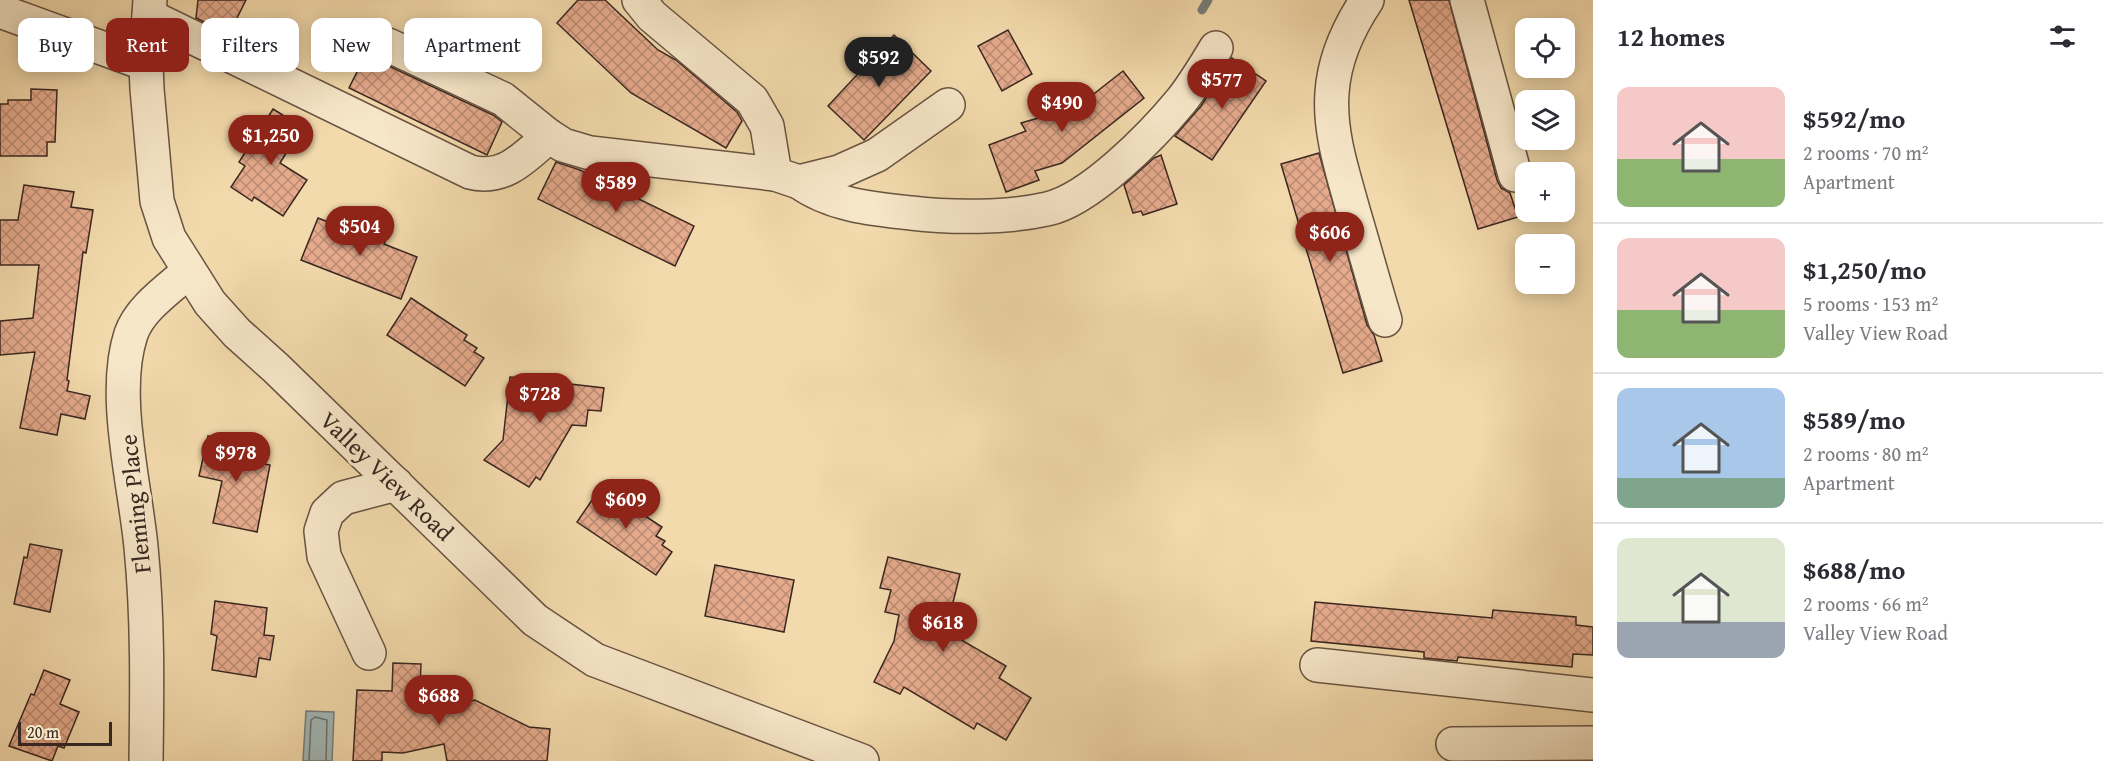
<!DOCTYPE html>
<meta charset="utf-8">
<style>
body{margin:0;font-family:"Gentium Book Plus",serif;background:#f2f2f3;color:#2b2b33;height:100vh;display:flex;flex-direction:column;font-size:22px;white-space:nowrap}
*{box-sizing:border-box;margin:0}
p{font-size:20px;color:#7c7c81}
.icon{flex:none;width:33px;height:33px;fill:none;stroke:currentColor;stroke-width:2;stroke-linecap:round;stroke-linejoin:round}
.map{position:relative;flex:1;overflow:hidden}
.panel{display:flex;flex-direction:column;background:#fff;width:510px}
.panel>*{flex:none}
.banner{position:absolute;left:18px;top:18px;width:570px;height:54px;display:flex;gap:12px}
.fabs{position:absolute;left:1515px;top:18px;display:grid;gap:12px}
.fabs a{display:grid;place-items:center;width:60px;height:60px;border-radius:12px;background:#fff;box-shadow:0 3px 15px #0003;font-size:30px}
.scale{position:absolute;left:18px;bottom:15px;width:94px;box-sizing:border-box;padding-left:6px;border:3px solid #392720;border-top:0;font-size:16px;line-height:21px;white-space:nowrap;color:#392720;-webkit-text-stroke:4px #f7e7c9;paint-order:stroke}
.price{position:absolute;translate:-50% -51px;padding:0 14px;border-radius:21px;background:#8f2418;color:#fff;font-size:20px;line-height:39px;filter:drop-shadow(0 2px 3px #0008)}
.price::after{content:'';position:absolute;left:50%;top:36px;width:18px;height:14px;margin-left:-9px;background:inherit;clip-path:polygon(0 0,100% 0,50% 100%)}
.price.current{background:#222;color:#fff}
ul{padding:0;list-style:none}
li{display:flex;align-items:center;gap:18px;height:150px;padding:0 24px}
li+li{border-top:2px solid #e1e1e2}
li span{display:grid;place-items:center;flex:none;width:168px;height:120px;border-radius:12px;color:#555}
li>.icon{margin-inline-start:auto}
span .icon{width:72px;height:72px;fill:#fffc;stroke-width:1}
li b{font-size:26px}
h2{display:flex;justify-content:space-between;align-items:center;height:72px;padding:0 24px;font-size:26px}
.pill{padding:0 21px;border-radius:12px;background:#fff;box-shadow:0 3px 15px #0003;font-size:21px;line-height:54px}
.pill.current{background:#8f2418;color:#fff}
main{display:flex;flex:1;min-height:0}
.map>svg:first-child{display:block}
.water{fill:#a1b7b6;stroke:#777d7a;stroke-width:1.5}
.lines{fill:none;stroke-linecap:round;stroke-linejoin:round}
.shore{stroke:#6d6f6b;stroke-width:1.5}
.stream{stroke:#777d7a;stroke-width:9}
.building{fill:url(#building-cross-hatch);stroke:#392720;stroke-width:1.5}
.minor-casing{stroke:#685443;stroke-width:36}
.minor{stroke:#f7e7c9;stroke-width:33}
.labels{text-anchor:middle;dominant-baseline:central;stroke-width:6;stroke-linejoin:round;paint-order:stroke}
.street-label{font-size:24px;fill:#392720;stroke:#f7e7c9}
</style>
<main>
<div class="map">
<svg width="1593" height="761" viewBox="0 0 1593 761">
<defs>
<pattern id="building-cross-hatch" width="8" height="8" patternUnits="userSpaceOnUse" patternTransform="scale(1.5)"><rect width="8" height="8" fill="#e6ab8d"/><path d="M0 0l8 8M0 8l8-8" fill="none" stroke="#bb8b73"/></pattern>
</defs>
<rect width="100%" height="100%" fill="#f3daac"/>
<filter id="stains"><feTurbulence type="fractalNoise" baseFrequency=".00333" numOctaves="4"/><feColorMatrix values="0 0 0 0 .2 0 0 0 0 .09 0 0 0 0 .02 0 0 0 .5 -.17"/></filter>
<radialGradient id="worn" r=".72"><stop offset=".6" stop-color="#630" stop-opacity="0"/><stop offset="1" stop-color="#630" stop-opacity=".3"/></radialGradient>
<polygon class="water" points="306,711 334,712 332,761 303,761"/>
<g class="lines">
<polyline class="shore" points="309,761 311,720 315,717 327,720 326,761"/>
<polyline class="stream" points="1202,10 1208,0"/>
</g>
<g class="building">
<polygon points="198,0 246,0 229,34 196,18"/>
<polygon points="578,0 605,0 658,50 676,60 737,112 742,121 726,148 631,93 557,23"/>
<polygon points="1409,0 1449,0 1497,180 1501,188 1510,193 1518,217 1478,229"/>
<polygon points="1008,30 1032,74 1002,91 978,46"/>
<polygon points="894,35 931,71 864,140 828,106"/>
<polygon points="369,48 380,62 493,115 502,122 487,155 349,88"/>
<polygon points="1232,58 1266,81 1212,160 1175,136 1201,106"/>
<polygon points="1123,71 1144,98 1062,163 1035,171 1039,180 1006,192 989,145 1026,131 1021,123 1077,107"/>
<polygon points="31,89 57,90 55,142 47,142 47,156 0,156 0,104 8,104 8,100 31,100"/>
<polygon points="273,109 302,127 280,163 307,180 283,216 254,197 252,201 231,187 245,166 239,162"/>
<polygon points="1319,153 1367,325 1374,335 1382,361 1343,373 1281,164"/>
<polygon points="1161,155 1177,204 1143,215 1141,211 1133,213 1124,185 1154,158"/>
<polygon points="556,162 580,170 694,226 675,266 538,199"/>
<polygon points="24,185 74,192 71,207 93,210 86,253 83,252 67,380 69,381 67,391 90,396 85,419 61,414 57,435 20,428 35,352 0,355 0,321 33,318 39,265 0,265 0,220 18,220"/>
<polygon points="318,218 351,231 354,225 387,238 384,244 417,257 401,299 301,260"/>
<polygon points="411,298 467,335 464,340 477,348 474,352 484,358 465,386 387,335"/>
<polygon points="510,377 604,388 601,411 588,410 586,426 572,425 540,480 536,477 529,487 484,460 503,440"/>
<polygon points="208,436 254,446 251,461 270,465 257,532 213,523 222,481 199,476"/>
<polygon points="601,487 662,527 656,536 665,541 662,545 672,552 656,575 577,522"/>
<polygon points="30,544 62,550 50,612 14,604 24,557 27,558"/>
<polygon points="888,557 960,574 946,631 1006,666 999,678 1031,698 1006,740 977,723 974,729 904,687 900,694 874,682 894,641 899,615 885,612 891,590 880,588"/>
<polygon points="715,565 794,580 784,632 705,616"/>
<polygon points="215,601 267,608 264,635 274,636 270,660 259,658 256,677 212,670 217,636 211,634"/>
<polygon points="1315,602 1492,618 1493,610 1576,617 1576,625 1593,627 1593,655 1573,654 1572,667 1458,657 1457,661 1424,658 1424,652 1311,641"/>
<polygon points="393,663 421,664 419,712 475,700 529,727 550,729 547,761 447,761 444,744 403,753 382,752 382,761 353,761 357,690 392,691"/>
<polygon points="44,670 70,680 60,704 79,712 64,748 58,746 52,761 9,746 31,694 34,695"/>
</g>
<g class="lines">
<defs>
<g id="minor">
<polyline points="150,0 146,64 147,89 157,201 169,238 210,303 237,333 276,368 535,620 595,660 862,761"/>
<polyline points="639,0 652,16 752,100 767,126 775,174"/>
<path d="M1367 0C1349 27 1334 60 1332 93 1329 133 1343 173 1353 210 1364 247 1374 284 1385 320"/>
<polyline points="1467,0 1515,175"/>
<polyline points="0,11 146,64"/>
<path d="M149 16 470 172C504 181 525 157 549 136"/>
<polyline points="388,45 503,99 549,136 563,145 590,153 775,174 799,182 839,172 877,155 948,105"/>
<path d="M799 182C831 205 872 209 911 213 952 218 1007 218 1047 209 1090 200 1153 135 1181 101 1194 85 1205 66 1216 48"/>
<polyline points="369,653 324,556 321,531 327,513 343,498 396,484"/>
<polyline points="1317,665 1593,695"/>
<polyline points="1453,744 1593,743"/>
<path d="M146 761C147 689 148 618 141 547 135 484 111 394 131 334 140 308 169 289 189 271"/>
</g>
</defs>
<use href="#minor" class="minor-casing"/>
<use href="#minor" class="minor"/>
</g>
<g class="labels">
<g class="street-label">
<text transform="translate(387 476) rotate(44)">Valley View Road</text>
<text transform="translate(135 504) rotate(-96)">Fleming Place</text>
</g>
</g>
<rect width="100%" height="100%" filter="url(#stains)"/>
<rect width="100%" height="100%" fill="url(#worn)"/>
</svg>
<div class="fabs">
<a><svg class="icon" aria-label="locate" viewBox="0 0 24 24"><circle cx="12" cy="12" r="6"/><path d="M12 2v4M12 18v4M2 12h4M18 12h4"/></svg></a>
<a><svg class="icon" aria-label="layers" viewBox="0 0 24 24"><path d="M12 4l9 5-9 5-9-5zM3 14l9 5 9-5"/></svg></a>
<a>+</a>
<a>−</a>
</div>
<div class="scale">20 m</div>
<b class="price current" style="left:879px;top:88px">$592</b>
<b class="price" style="left:1222px;top:110px">$577</b>
<b class="price" style="left:1062px;top:133px">$490</b>
<b class="price" style="left:271px;top:166px">$1,250</b>
<b class="price" style="left:616px;top:213px">$589</b>
<b class="price" style="left:360px;top:257px">$504</b>
<b class="price" style="left:1330px;top:263px">$606</b>
<b class="price" style="left:540px;top:424px">$728</b>
<b class="price" style="left:236px;top:483px">$978</b>
<b class="price" style="left:626px;top:530px">$609</b>
<b class="price" style="left:943px;top:653px">$618</b>
<b class="price" style="left:439px;top:726px">$688</b>
<div class="banner">
<a class="pill">Buy</a>
<a class="pill current">Rent</a>
<a class="pill">Filters</a>
<a class="pill">New</a>
<a class="pill">Apartment</a>
</div>
</div>
<section class="panel">
<h2>12 homes<svg class="icon" aria-label="filters" viewBox="0 0 24 24"><path d="M4 7h16M4 17h16"/><circle cx="9" cy="7" r="2"/><circle cx="15" cy="17" r="2"/></svg></h2>
<ul>
<li><span style="background:linear-gradient(#f6c9c9 60%,#8fb573 0)"><svg class="icon" aria-label="home" viewBox="0 0 24 24"><path d="M3 11l9-7 9 7M6 9v11h12V9"/></svg></span><div><b>$592/mo</b><p>2 rooms · 70 m²</p><p>Apartment</p></div></li>
<li><span style="background:linear-gradient(#f6c9c9 60%,#8fb573 0)"><svg class="icon" aria-label="home" viewBox="0 0 24 24"><path d="M3 11l9-7 9 7M6 9v11h12V9"/></svg></span><div><b>$1,250/mo</b><p>5 rooms · 153 m²</p><p>Valley View Road</p></div></li>
<li><span style="background:linear-gradient(#a9c7e8 75%,#7fa58c 0)"><svg class="icon" aria-label="home" viewBox="0 0 24 24"><path d="M3 11l9-7 9 7M6 9v11h12V9"/></svg></span><div><b>$589/mo</b><p>2 rooms · 80 m²</p><p>Apartment</p></div></li>
<li><span style="background:linear-gradient(#dfe7d0 70%,#9aa5b1 0)"><svg class="icon" aria-label="home" viewBox="0 0 24 24"><path d="M3 11l9-7 9 7M6 9v11h12V9"/></svg></span><div><b>$688/mo</b><p>2 rooms · 66 m²</p><p>Valley View Road</p></div></li>
</ul>
</section>
</main>
